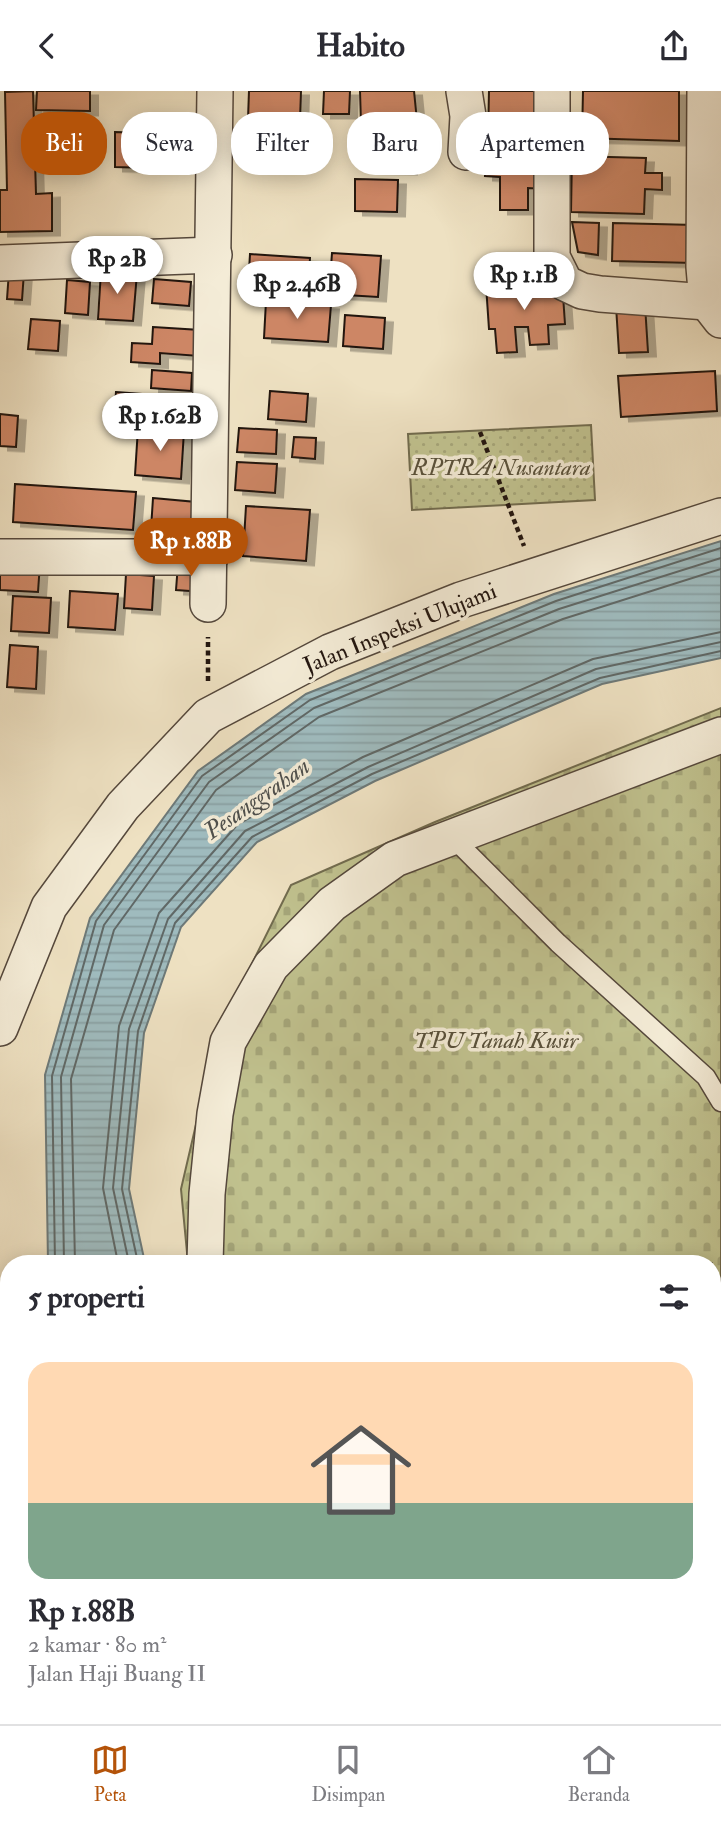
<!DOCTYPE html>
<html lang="id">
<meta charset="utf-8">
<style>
body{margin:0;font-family:"IM FELL Double Pica",serif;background:#f7f7f7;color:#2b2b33;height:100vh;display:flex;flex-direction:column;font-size:26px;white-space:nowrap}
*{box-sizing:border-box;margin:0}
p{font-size:23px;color:#7c7c81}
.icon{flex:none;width:38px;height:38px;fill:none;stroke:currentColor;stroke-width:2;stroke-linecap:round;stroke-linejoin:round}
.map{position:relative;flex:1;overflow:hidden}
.side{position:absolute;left:0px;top:1164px;width:721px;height:471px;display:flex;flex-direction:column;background:#fff;border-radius:28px 28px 0 0;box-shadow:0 4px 18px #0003}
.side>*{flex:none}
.banner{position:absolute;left:21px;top:21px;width:679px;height:63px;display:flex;gap:14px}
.price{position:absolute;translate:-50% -60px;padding:0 16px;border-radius:24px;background:#fff;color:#222;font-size:23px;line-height:46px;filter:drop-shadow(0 2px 4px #0008)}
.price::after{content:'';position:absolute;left:50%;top:42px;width:21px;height:16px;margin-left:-10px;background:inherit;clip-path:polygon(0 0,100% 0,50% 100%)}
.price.current{background:#b45309;color:#fff}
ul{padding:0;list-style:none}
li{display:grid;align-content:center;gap:14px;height:371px;padding:0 28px}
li+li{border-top:2px solid #e1e1e2}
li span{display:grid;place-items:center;height:217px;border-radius:21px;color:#555}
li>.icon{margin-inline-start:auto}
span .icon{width:126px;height:126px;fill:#fffc;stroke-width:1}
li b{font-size:30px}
h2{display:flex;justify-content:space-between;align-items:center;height:84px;padding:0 28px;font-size:30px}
.pill{padding:0 24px;border-radius:28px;background:#fff;box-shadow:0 4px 18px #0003;font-size:24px;line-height:63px}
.pill.current{background:#b45309;color:#fff}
header{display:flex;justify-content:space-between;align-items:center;height:91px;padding:0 28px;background:#fff;font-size:32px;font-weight:700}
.tab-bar{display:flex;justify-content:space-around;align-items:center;height:98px;border-top:2px solid #e1e1e2;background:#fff;font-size:19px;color:#7c7c81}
.tab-bar a{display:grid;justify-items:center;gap:4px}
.tab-bar .current{color:#b45309}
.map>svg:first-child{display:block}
.cemetery{fill:url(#cemetery-stones);stroke:#716b4e;stroke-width:2}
.park{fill:url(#park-dots);stroke:#716b4e;stroke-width:2}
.water{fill:url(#water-rules);stroke:#6d7978;stroke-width:2}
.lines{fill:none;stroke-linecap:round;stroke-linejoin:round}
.shore{stroke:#606866;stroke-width:2}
.building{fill:#cd8665;stroke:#22150f;stroke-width:2;filter:url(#shadow)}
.lane-casing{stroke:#55483c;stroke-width:21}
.street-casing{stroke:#55483c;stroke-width:38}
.path{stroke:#22150f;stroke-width:4.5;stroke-dasharray:5 3.5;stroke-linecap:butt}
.lane{stroke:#f4ecd7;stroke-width:18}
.street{stroke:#f4ecd7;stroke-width:35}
.labels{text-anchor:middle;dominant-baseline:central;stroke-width:7;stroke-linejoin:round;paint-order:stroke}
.park-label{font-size:23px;font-style:italic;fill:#59513b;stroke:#f4ecd7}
.street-label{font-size:23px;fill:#22150f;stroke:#f4ecd7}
.water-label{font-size:24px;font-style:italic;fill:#4e4f4c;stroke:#f4ecd7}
</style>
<header><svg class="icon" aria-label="back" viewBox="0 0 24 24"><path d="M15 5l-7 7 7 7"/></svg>Habito<svg class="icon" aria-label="share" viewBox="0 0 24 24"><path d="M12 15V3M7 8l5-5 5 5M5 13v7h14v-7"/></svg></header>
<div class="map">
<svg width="721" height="1633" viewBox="0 0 721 1633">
<defs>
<pattern id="cemetery-stones" width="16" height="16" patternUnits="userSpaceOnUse" patternTransform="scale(1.75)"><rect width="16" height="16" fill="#c0c18e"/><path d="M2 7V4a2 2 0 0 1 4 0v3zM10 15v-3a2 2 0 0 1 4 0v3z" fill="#a5a579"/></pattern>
<pattern id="park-dots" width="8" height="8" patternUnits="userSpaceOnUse" patternTransform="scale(1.75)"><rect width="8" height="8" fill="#c0c18e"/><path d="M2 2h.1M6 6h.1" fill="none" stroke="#a5a579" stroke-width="1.8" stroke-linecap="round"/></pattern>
<pattern id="water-rules" width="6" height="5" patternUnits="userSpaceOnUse" patternTransform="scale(1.75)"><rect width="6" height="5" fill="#9fbbbe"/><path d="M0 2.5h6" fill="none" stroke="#89a0a2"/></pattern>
<filter id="shadow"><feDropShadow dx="8" dy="4.5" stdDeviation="0" flood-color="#0004"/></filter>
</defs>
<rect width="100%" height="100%" fill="#eee1c2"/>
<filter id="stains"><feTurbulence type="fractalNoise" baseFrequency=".00286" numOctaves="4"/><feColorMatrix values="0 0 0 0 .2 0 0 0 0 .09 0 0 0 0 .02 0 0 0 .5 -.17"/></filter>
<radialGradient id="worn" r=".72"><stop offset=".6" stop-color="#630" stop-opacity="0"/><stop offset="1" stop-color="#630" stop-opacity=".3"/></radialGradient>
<g class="cemetery">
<polygon points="721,617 721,1568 712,1592 712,1172 188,1172 181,1098 217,943 291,794 435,731"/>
<polygon points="9,1558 9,1626 700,1626 697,1633 0,1633 0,1579"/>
</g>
<polygon class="park" points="591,334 595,409 412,419 408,343"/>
<g class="water">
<polygon points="721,450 721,567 602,593 375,690 257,751 181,836 144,942 129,1098 145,1172 48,1172 45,984 90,827 198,680 306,603 554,503"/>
<polygon points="203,1626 352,1626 358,1633 207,1633"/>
</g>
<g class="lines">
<g class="shore">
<polyline points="55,1172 52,985 96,830 202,685 310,609 556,510 721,457"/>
<polyline points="64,1172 61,986 104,834 209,691 314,617 559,518 721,467"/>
<polyline points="75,1172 71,988 114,839 216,699 319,626 563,528 721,478"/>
<polyline points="118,1172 103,1097 119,935 159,822 238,733 363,666 593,568 721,541"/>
<polyline points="129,1172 113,1097 129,938 168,828 245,740 368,676 596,578 721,551"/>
<polyline points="138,1172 122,1098 138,940 175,832 252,746 372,683 600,587 721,560"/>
</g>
</g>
<g class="building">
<polygon points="33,0 36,103 52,102 52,140 0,141 0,99 7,99 5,1"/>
<polygon points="37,0 90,0 90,20 36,19"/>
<polygon points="249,0 301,0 300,29 248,28"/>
<polygon points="324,0 350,0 349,23 323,23"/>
<polygon points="360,0 414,0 417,30 361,33"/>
<polygon points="489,0 536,0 536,49 488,48"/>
<polygon points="583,0 679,0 679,50 582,47"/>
<polygon points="55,32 84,33 83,60 54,59"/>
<polygon points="367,39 410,40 409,79 367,78"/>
<polygon points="115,41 183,43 183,78 115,76"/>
<polygon points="486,56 510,57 510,75 519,75 519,60 546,61 545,98 528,97 528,119 500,119 500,86 485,85"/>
<polygon points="572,65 646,67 645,82 662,82 662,99 645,98 644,123 571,121"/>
<polygon points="355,88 398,89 397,121 355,120"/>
<polygon points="572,131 599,132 598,164 578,161"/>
<polygon points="613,132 695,134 694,172 612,170"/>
<polygon points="332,162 381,165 378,206 329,203"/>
<polygon points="250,163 310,167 308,201 248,197"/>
<polygon points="9,180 24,181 22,209 7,208"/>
<polygon points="101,180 137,182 133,230 98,228"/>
<polygon points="154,188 191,191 189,215 152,212"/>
<polygon points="67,189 90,191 88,224 65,222"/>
<polygon points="562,190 565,233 548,234 549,253 530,254 528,236 515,236 517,261 497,262 495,238 489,238 486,194"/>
<polygon points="266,210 331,214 328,251 264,247"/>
<polygon points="645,214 648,261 619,262 616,215"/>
<polygon points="345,224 385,227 383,258 343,255"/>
<polygon points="31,228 60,230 58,260 28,258"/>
<polygon points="153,236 200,239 199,265 160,262 160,273 131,271 132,252 152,253"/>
<polygon points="152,279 192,282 191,300 151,297"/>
<polygon points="715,280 717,320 621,326 618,285"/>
<polygon points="270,300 308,303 306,331 268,328"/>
<polygon points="116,301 181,306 179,328 114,324"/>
<polygon points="0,323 18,325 16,356 0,355"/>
<polygon points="138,337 184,340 181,388 135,384"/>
<polygon points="239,337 277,339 276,363 237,361"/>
<polygon points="294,346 316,347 315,368 292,366"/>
<polygon points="237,371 277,373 275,402 235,399"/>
<polygon points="15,393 136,401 133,439 13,431"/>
<polygon points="153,407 196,411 194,441 151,438"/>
<polygon points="246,415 310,419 306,470 243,465"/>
<polygon points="0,469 40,472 38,501 0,499"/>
<polygon points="178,473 206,475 204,501 176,499"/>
<polygon points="126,483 154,485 152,519 124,517"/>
<polygon points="70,500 118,503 115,539 68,536"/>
<polygon points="13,505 51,507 49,542 11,540"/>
<polygon points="10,554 38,556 36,598 7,596"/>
<polygon points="719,1591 721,1591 721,1633 707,1633 709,1626 712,1626 712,1614"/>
</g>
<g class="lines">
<defs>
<g id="lane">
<polyline points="451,745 558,852 706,986 721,1011"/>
<polyline points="712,1272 721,1257"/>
<polyline points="525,1633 528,1626"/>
</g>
<g id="street">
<polyline points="464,0 468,25 466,61"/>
<polyline points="552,0 552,166 565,192 582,200 600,203 707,211"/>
<polyline points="705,0 704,176 707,211 721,229"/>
<polyline points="0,172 214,164"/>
<polyline points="0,466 210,466"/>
<polyline points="208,513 215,0"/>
<polyline points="0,937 49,816 123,715 208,625 330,561 461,509 721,425"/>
<polyline points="205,1172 207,1103 215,1023 228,951 271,875 332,813 395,768 721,644"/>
<polyline points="0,1402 9,1435"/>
<polyline points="0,1527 9,1537"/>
<polyline points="105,1626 110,1633"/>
<polyline points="402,1626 407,1633"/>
</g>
</defs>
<use href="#lane" class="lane-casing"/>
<use href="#street" class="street-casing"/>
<g class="path">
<polyline points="480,341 524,455"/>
<polyline points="208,590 208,546"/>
</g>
<use href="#lane" class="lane"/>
<use href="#street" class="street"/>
</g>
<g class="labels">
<g class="park-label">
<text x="501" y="376">RPTRA Nusantara</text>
<text x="496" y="949">TPU Tanah Kusir</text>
</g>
<g class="street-label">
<text transform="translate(400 537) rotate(-22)">Jalan Inspeksi Ulujami</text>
</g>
<g class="water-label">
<text transform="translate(257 708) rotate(-35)">Pesanggrahan</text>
</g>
</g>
<rect width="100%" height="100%" filter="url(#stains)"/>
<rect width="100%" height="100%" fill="url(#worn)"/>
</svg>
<b class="price" style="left:117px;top:205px">Rp 2B</b>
<b class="price" style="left:524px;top:221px">Rp 1.1B</b>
<b class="price" style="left:297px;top:230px">Rp 2.46B</b>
<b class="price" style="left:160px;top:362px">Rp 1.62B</b>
<b class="price current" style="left:191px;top:487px">Rp 1.88B</b>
<div class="banner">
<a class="pill current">Beli</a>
<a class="pill">Sewa</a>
<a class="pill">Filter</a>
<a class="pill">Baru</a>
<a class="pill">Apartemen</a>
</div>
<section class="side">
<h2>5 properti<svg class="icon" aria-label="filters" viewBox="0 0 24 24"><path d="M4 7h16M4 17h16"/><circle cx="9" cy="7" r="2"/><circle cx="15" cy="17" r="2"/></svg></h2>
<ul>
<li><span style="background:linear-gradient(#ffd9b3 65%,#7fa58c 0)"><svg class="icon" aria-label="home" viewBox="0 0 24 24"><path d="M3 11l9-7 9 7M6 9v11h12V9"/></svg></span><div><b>Rp 1.88B</b><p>2 kamar · 80 m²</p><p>Jalan Haji Buang II</p></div></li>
</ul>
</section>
</div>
<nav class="tab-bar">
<a class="current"><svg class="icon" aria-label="map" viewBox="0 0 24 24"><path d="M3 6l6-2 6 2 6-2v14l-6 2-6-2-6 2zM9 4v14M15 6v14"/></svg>Peta</a>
<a><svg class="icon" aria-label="saved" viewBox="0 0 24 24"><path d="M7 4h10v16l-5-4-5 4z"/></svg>Disimpan</a>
<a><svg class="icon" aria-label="home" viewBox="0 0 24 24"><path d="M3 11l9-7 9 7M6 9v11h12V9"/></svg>Beranda</a>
</nav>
